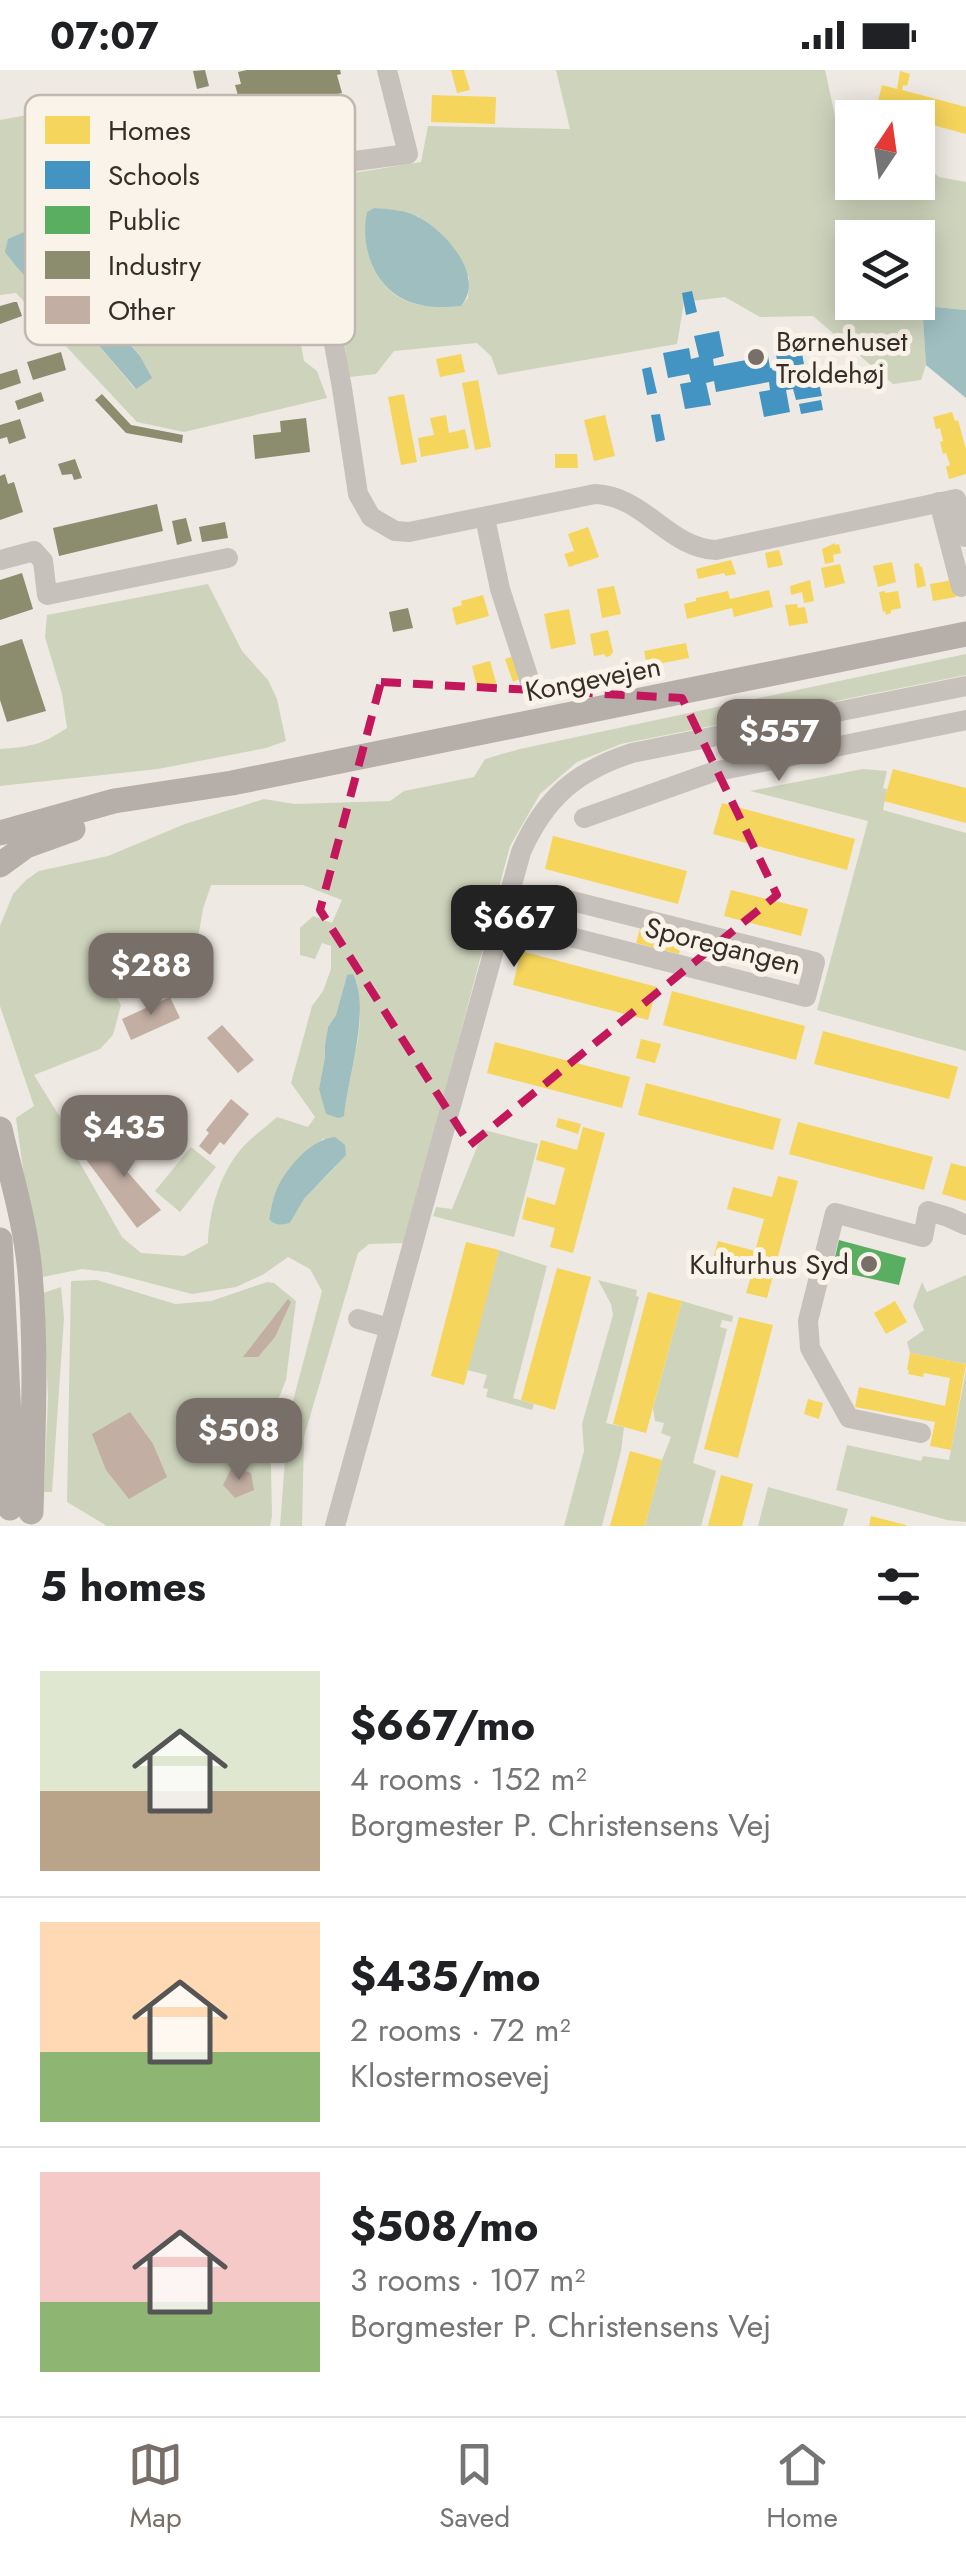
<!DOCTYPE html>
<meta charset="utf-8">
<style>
body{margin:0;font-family:Jost,sans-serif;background:#f2f2f2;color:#202124;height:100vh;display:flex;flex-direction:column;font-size:38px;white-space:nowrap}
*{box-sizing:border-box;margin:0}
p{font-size:32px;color:#757577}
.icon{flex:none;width:55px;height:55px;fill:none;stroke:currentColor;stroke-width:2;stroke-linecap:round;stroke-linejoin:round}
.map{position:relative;height:1456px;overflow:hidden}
.drawer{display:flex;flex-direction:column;background:#fff;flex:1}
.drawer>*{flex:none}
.needle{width:65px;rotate:13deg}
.controls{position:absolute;left:835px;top:30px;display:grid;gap:20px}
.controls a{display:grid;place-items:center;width:100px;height:100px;border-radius:0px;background:#fff;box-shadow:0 5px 25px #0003;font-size:50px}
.price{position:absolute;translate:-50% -85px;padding:0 22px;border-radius:20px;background:#786f69;color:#fff;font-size:32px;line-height:65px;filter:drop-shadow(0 2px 5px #0008)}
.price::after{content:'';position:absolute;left:50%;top:60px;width:30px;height:22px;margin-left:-15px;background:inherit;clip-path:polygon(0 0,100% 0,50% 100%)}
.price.selected{background:#222;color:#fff}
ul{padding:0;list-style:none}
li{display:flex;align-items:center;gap:30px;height:250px;padding:0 40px}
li+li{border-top:2px solid #e0e0e0}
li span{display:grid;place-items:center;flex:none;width:280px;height:200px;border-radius:0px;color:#555}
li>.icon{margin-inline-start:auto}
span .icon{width:120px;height:120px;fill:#fffc;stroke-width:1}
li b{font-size:42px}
h2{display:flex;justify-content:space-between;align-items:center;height:120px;padding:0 40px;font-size:42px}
.status{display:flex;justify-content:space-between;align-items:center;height:70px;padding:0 50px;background:#fff;direction:ltr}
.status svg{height:28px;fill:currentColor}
.tabs{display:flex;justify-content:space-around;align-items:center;height:140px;border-top:2px solid #e0e0e0;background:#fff;font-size:28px;color:#757577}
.tabs a{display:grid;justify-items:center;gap:5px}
.tabs .selected{color:#786f69}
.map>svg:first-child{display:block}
.green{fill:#ced4bc;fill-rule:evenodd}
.water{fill:#9ebec0}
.homes{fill:#f6d55c}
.schools{fill:#4393c3}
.public{fill:#5aae61}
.industry{fill:#8c8c6e}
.building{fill:#c2aea3}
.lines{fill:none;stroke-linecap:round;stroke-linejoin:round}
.minor{stroke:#c7c1bb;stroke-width:20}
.major{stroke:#b6afa9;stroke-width:25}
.marked{fill:none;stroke:#c2185b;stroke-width:8;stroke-dasharray:20 12;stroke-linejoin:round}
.poi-dot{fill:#786f69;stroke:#faf3e9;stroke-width:4}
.labels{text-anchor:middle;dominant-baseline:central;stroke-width:10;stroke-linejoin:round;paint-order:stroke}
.poi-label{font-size:28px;fill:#382e28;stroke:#faf3e9;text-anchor:start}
.street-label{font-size:28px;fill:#382e28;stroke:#faf3e9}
.key{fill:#faf3e9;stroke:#c0b8af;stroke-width:2.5}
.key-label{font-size:28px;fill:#382e28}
</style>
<div class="status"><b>07:07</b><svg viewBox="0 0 49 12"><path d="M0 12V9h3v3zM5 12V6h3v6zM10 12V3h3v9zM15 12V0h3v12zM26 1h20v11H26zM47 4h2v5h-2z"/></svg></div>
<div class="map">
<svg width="966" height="1456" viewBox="0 0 966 1456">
<rect width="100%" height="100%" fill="#eee9e2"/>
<g class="green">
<path d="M556 0H825L839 64 852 67V112H918V90L939 107 966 112V240L935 237 923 248 926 295 921 310 893 314 813 246 760 247 725 227 684 232 677 274 498 305 491 286 477 273 394 281 376 304 349 307 326 131 329 107 421 92 428 56 570 59ZM374 138 394 140 418 146 469 207 468 228 461 236C448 236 434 237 421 235 377 228 359 181 368 142ZM852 168H918V232H852Z"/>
<path d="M65 38 74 81 202 59 207 93 174 99 173 114C211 116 240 123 275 138L304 291 317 301 327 328 184 362 137 352 16 223 0 225V50ZM58 156 72 163 96 179 85 178 78 204 103 235 116 261 129 272 140 286 151 308 135 319 61 230C35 220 22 204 6 182Z"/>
<path d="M208 514 242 581 268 610 277 629 286 671 266 678 158 699 0 716V679C30 677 41 675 67 658L62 624 45 567 47 545Z"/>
<path d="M966 584V605L621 674 577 692 540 724 510 776 405 1173 369 1174 358 1183 304 1367 302 1456H280L288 1350 322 1221 310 1199 288 1187 264 1204 236 1217 192 1224 107 1202 82 1199 38 1208 16 1048 34 1036 0 936V856L13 824 26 810 39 801 108 786 185 754 264 729 295 734 390 731 404 721 474 707 485 689 520 679ZM211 815H303L342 830 332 853 313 846 300 858V885L315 889 322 873 331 876V899L323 921 312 936 291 1013 315 1047 308 1057 277 1047C266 1057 252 1067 242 1078 220 1103 209 1141 208 1173L184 1186 141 1183 122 1167 76 1086 81 1081 34 1005 100 979 113 965 121 935C109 913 105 904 119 882H150L197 874 203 839ZM347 905 357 912 360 949 358 969 343 1046 319 1020 325 987 328 957 336 945ZM324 1068 336 1096 304 1129 290 1153 269 1149C279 1109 293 1093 324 1068Z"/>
<polygon points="863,699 887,701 883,718 887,719 883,740 966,763 966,981 817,940 868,751 750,721"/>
<polygon points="97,1032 108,1051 78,1069 67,1049"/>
<polygon points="484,1060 538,1074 514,1167 433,1146 436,1137 452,1139"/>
<polygon points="191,1077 216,1097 180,1142 155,1121"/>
<polygon points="499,1180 547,1196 513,1328 534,1334 532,1340 486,1327 488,1319 483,1318 487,1305 467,1300"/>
<polygon points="966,1205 966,1294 910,1283 907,1272 924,1260 913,1236 922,1212 927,1222"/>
<polygon points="97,1210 175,1234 211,1231 267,1212 274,1213 296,1231 286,1310 270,1350 272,1446 270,1456 107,1456 67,1432 71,1211"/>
<polygon points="598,1210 637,1220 636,1226 639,1227 606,1353 624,1357 621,1381 602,1456 564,1456 584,1381 582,1354 613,1245 611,1234"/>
<polygon points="61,1217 64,1248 52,1422 44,1422 48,1327 43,1223"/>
<polygon points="682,1231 733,1246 732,1252 722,1250 720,1257 727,1259 693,1393 716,1401 701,1456 645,1456 662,1390 671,1367 661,1363 664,1353 655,1351 653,1338"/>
<polygon points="966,1300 966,1452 947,1450 836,1420 847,1375 921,1391 923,1386 949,1390"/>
<polygon points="768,1417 848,1439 843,1456 758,1456"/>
</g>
<g class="water">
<path d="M374 138C389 139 407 140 420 148 446 162 486 207 461 236 448 237 434 238 421 235 377 227 359 181 367 142Z"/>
<path d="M58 156C76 165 95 161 114 166L120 183 85 178 78 203 85 206 98 218 110 251 140 286 152 308 136 319 61 231C35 220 22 204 5 182L8 169 29 160Z"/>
<polygon points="935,237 966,240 966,328 926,295 923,249"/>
<path d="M353 904C371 939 348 1007 344 1046L339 1048 326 1044 319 1019 325 987V976L328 957 336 945 347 905Z"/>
<path d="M335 1067 345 1075 346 1085 304 1129 290 1153C281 1155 276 1156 269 1149 271 1141 272 1132 275 1124 283 1101 310 1069 335 1067Z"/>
</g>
<g class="homes">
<polygon points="451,0 464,0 470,20 457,23"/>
<polygon points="900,1 910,4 907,16 903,15 902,20 966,37 966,64 918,51 918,48 904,48 876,40 882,15 897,19"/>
<polygon points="432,25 496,27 495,54 431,52"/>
<polygon points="461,284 465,302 440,307 436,289"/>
<polygon points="478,310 491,377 475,380 462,313"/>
<polygon points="404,324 417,392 401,395 388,327"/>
<polygon points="952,342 955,351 958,350 966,379 966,404 949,409 946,397 950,395 946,383 943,384 940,372 943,371 940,358 936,359 933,347"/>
<polygon points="446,345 449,363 465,359 469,378 421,387 418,368 434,365 430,348"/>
<polygon points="605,345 615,386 594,391 584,350"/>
<polygon points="555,384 577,384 578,398 555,398"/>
<polygon points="588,457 599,487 569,497 564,484 574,481 568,464"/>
<polygon points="835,473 835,475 839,474 841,483 833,485 834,492 825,494 822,479"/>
<polygon points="779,480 783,495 768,498 765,483"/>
<polygon points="731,490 736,504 726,506 724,503 698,509 696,499"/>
<polygon points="892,492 896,512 878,517 873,496"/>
<polygon points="919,493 920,497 922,496 926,516 917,518 914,494"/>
<polygon points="840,494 845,513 825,518 821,498"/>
<polygon points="810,510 814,531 804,533 802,522 791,525 790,516"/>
<polygon points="953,510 956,527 933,531 930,514"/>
<polygon points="614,516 621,544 602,548 597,519"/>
<polygon points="769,520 773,537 734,547 732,538 687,549 684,534 696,531 696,528 728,521 730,529"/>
<polygon points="885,521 885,523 898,521 901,538 891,540 891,543 886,545 885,541 883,542 879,522"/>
<polygon points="483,525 489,546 456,555 452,538 462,535 461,531"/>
<polygon points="797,534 798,538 805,537 808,553 789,556 785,535"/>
<polygon points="569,539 576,574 551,579 544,544"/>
<polygon points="608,560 613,582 610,586 606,587 604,584 594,586 590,564"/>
<polygon points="686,573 689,588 647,596 644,581"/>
<polygon points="514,586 522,608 513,612 505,589"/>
<polygon points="490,591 497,616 478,621 472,596"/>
<polygon points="893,699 966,718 966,753 884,731"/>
<polygon points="722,733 855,769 847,800 713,764"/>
<polygon points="553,766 687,801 678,834 545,799"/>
<polygon points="731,820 808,839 801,866 724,846"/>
<polygon points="641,855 694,869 693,875 682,873 679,884 636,873"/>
<polygon points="521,881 657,917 648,950 513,915"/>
<polygon points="672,921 805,956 796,990 663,955"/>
<polygon points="823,961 958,997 949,1029 814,994"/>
<polygon points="641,969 661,974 655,993 636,988"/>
<polygon points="495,972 630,1007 622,1038 487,1003"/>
<polygon points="646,1013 781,1049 773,1080 638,1045"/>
<polygon points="558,1048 581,1054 578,1064 556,1057"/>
<polygon points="798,1052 933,1087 924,1120 789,1084"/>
<polygon points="583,1057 605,1063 573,1183 550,1177 555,1158 522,1149 527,1127 555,1135 565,1098 536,1090 541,1070 577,1080"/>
<polygon points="951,1093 966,1097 966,1131 942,1124"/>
<polygon points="778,1106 798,1111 767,1228 746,1223 752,1203 712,1193 718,1171 755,1181 764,1149 727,1139 733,1117 772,1127"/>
<polygon points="466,1172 499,1180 464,1315 431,1306"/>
<polygon points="557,1198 591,1207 555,1340 521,1330"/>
<polygon points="648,1222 682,1231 646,1363 613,1354"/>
<polygon points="895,1231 907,1252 886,1264 874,1243"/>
<polygon points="739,1247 773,1255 738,1388 704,1379"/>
<polygon points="910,1283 966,1294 951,1380 930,1376 935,1352 855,1337 859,1317 945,1336 950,1308 924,1303 923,1307 908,1304 909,1300 907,1300"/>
<polygon points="808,1329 823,1333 819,1349 804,1344"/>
<polygon points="630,1381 662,1390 645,1456 610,1456"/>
<polygon points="721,1405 753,1414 742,1456 708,1456"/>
<polygon points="871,1446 906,1455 906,1456 869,1456"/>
</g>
<g class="schools">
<polygon points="692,221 697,242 686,245 682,223"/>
<polygon points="719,261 724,286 713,289 714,296 768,286 770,298 778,296 774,273 799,268 804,294 792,296 794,304 816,300 822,326 796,330 793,319 786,320 790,342 764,347 759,322 770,320 769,312 716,322 714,311 706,313 711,335 685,339 680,314 691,312 689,304 668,308 663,283 689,278 691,289 699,287 694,266"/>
<polygon points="651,297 657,323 647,325 642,299"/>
<polygon points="821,330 823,340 801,344 799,334"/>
<polygon points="660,344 665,370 656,372 651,345"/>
</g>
<polygon class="public" points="839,1170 906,1188 899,1215 832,1200"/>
<g class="industry">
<polygon points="205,0 209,16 197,19 193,1"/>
<polygon points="247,0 340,0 341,4 337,5 342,23 326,27 329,38 259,56 268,69 267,74 260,76 245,28 239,29 235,15 241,14 238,2"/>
<polygon points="14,232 17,232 22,246 0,254 0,236"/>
<polygon points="61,282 66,300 33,310 27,292"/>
<polygon points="17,299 21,313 0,320 0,304"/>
<polygon points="41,322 44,331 18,340 15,331"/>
<polygon points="102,324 131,355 183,365 182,373 126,363 95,330"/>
<polygon points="306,348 310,382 255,389 253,365 281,362 280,351"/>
<polygon points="20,349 26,368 9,374 7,367 0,369 0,355"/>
<polygon points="75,389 82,408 74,410 72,404 62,405 58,394"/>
<polygon points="5,404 8,414 14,412 23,442 0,450 0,406"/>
<polygon points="157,434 163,461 59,486 53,458"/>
<polygon points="186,448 192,471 177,475 172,451"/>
<polygon points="225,452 228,468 202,472 199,457"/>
<polygon points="22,503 33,539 0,550 0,510"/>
<polygon points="408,538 413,558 393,562 389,542"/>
<polygon points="22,569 46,641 7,652 0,630 0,576"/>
</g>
<g class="building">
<polygon points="170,927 180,948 131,970 122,949"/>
<polygon points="222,955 254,990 238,1003 207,968"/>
<polygon points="231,1029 249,1044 224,1075 220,1072 210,1085 199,1076 209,1063 206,1060"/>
<polygon points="135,1065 146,1080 124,1098 161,1140 137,1158 85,1088 105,1073 113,1082"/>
<polygon points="288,1229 291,1232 275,1267 258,1287 243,1287"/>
<polygon points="130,1342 153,1374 167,1407 129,1429 106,1400 92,1364"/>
<polygon points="232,1397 251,1403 254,1420 235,1428 223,1415"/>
</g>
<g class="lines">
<g class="minor">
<path d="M387 0 408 84 317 96 304 109 342 318 358 424 371 447 395 461 409 462 595 424C645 426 668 478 716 480L956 429 966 467"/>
<polyline points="939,432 961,517"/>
<polyline points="485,448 500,519 530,612"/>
<polyline points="0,490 34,481 43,491 47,525 228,488"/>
<polyline points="584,748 713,702 966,650"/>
<polyline points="504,842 541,851 539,859 806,927 815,892 548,825 541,851"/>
<polyline points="358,1249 389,1258"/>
<polyline points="921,1363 849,1348 810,1278 808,1251 835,1143 923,1167 928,1141 948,1147 966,1155"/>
<path d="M335 1456 521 782C545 728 576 701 632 683L966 616"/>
</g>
<g class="major">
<polyline points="0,763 114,731 232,713 966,564"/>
<polyline points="0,795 26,776 73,759"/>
<path d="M0 1059C11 1106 26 1155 30 1203 37 1283 33 1362 31 1442"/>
<polyline points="0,1170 9,1346 10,1438"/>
</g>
</g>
<path class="marked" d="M381 612 682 628 777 825 470 1075 320 840Z"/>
<g class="poi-dot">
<circle cx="756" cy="287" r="10"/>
<circle cx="869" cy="1194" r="10"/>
</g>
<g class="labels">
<g class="poi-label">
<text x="776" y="271">Børnehuset<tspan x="776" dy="32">Troldehøj</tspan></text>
<text x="849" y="1194" text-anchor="end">Kulturhus Syd</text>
</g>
<g class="street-label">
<text transform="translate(593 609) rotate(-11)">Kongevejen</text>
<text transform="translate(723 876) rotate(14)">Sporegangen</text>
</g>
</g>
<rect x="25" y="25" width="330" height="250" rx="15" class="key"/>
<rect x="45" y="46" width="45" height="28" fill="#f6d55c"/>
<rect x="45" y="91" width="45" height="28" fill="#4393c3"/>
<rect x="45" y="136" width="45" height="28" fill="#5aae61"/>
<rect x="45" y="181" width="45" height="28" fill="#8c8c6e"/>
<rect x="45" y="226" width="45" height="28" fill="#c2aea3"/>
<g class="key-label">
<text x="108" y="70">Homes</text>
<text x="108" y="115">Schools</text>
<text x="108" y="160">Public</text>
<text x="108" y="205">Industry</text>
<text x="108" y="250">Other</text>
</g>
</svg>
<div class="controls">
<a><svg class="needle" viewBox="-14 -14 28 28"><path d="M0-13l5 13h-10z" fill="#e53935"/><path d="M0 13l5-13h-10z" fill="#757577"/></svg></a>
<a><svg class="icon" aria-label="layers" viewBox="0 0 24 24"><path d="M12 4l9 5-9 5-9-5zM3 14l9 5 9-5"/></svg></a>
</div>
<b class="price" style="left:779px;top:714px">$557</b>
<b class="price selected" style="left:514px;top:900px">$667</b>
<b class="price" style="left:151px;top:948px">$288</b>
<b class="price" style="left:124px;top:1110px">$435</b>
<b class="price" style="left:239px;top:1413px">$508</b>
</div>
<section class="drawer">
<h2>5 homes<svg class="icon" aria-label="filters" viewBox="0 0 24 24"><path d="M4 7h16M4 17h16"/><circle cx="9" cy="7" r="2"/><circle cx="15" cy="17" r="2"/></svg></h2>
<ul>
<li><span style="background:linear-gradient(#dfe7d0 60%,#b9a48a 0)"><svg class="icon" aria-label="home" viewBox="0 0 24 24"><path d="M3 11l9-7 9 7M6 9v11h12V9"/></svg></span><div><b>$667/mo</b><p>4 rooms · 152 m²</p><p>Borgmester P. Christensens Vej</p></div></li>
<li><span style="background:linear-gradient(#ffd9b3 65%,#8fb573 0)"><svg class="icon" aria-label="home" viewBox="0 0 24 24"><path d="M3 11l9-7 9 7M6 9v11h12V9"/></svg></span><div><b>$435/mo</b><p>2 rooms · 72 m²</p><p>Klostermosevej</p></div></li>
<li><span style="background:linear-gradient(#f6c9c9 65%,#8fb573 0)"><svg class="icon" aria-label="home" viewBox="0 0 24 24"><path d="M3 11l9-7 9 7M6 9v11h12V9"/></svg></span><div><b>$508/mo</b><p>3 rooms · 107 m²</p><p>Borgmester P. Christensens Vej</p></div></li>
</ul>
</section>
<nav class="tabs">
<a class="selected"><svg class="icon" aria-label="map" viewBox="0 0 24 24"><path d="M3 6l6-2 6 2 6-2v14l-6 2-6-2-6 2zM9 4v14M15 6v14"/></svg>Map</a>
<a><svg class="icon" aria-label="saved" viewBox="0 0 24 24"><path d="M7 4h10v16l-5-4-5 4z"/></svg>Saved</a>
<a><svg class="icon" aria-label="home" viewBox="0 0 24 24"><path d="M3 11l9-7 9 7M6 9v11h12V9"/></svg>Home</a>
</nav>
